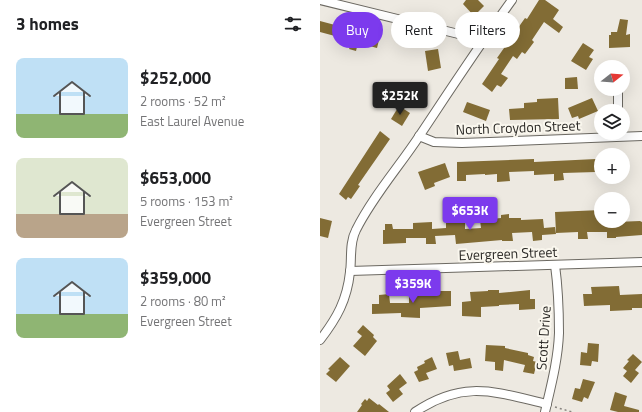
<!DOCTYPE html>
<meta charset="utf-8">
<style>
body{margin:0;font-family:"Titillium Web",sans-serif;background:#f6f6f6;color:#202124;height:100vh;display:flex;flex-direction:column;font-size:15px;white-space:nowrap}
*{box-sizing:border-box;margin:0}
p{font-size:13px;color:#757577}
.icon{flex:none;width:22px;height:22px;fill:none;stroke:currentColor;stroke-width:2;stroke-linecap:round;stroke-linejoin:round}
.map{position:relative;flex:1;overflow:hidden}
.side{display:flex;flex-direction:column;background:#fff;width:320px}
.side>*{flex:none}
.banner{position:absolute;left:12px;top:12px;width:250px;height:36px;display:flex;gap:8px}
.needle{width:26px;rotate:73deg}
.controls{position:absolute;left:274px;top:60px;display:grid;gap:8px}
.controls a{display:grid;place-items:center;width:36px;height:36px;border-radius:50%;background:#fff;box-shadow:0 4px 16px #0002;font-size:20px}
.price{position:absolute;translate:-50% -34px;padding:0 9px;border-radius:4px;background:#7c3aed;color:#fff;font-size:13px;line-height:26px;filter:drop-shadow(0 1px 2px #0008)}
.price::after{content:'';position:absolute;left:50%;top:24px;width:12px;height:9px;margin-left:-6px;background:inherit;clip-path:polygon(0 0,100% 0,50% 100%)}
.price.current{background:#222;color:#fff}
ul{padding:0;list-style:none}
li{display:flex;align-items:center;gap:12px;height:100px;padding:0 16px}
li span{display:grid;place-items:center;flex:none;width:112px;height:80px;border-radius:8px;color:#555}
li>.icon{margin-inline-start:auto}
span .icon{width:48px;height:48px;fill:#fffc;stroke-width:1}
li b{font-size:17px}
h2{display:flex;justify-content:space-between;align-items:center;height:48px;padding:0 16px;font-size:17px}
.chip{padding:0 14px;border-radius:18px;background:#fff;box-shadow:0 4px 16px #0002;font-size:14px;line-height:36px}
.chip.current{background:#7c3aed;color:#fff}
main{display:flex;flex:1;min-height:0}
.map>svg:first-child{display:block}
.building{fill:#826c35}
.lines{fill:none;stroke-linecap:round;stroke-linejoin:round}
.minor-casing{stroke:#6c6962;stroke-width:10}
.path{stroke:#87847f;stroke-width:1.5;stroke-dasharray:2 3;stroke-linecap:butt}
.minor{stroke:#fff;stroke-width:8}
.labels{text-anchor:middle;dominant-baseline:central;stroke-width:4;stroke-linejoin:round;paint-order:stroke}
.street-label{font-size:14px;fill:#2a2825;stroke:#faf7ee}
</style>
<main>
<section class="side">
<h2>3 homes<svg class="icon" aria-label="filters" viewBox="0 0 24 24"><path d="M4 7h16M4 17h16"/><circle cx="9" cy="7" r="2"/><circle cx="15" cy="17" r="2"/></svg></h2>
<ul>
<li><span style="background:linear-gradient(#bfe0f5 70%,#8fb573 0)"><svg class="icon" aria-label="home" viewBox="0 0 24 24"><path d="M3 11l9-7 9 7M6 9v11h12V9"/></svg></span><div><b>$252,000</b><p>2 rooms · 52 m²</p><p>East Laurel Avenue</p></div></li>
<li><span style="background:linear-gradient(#dfe7d0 70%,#b9a48a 0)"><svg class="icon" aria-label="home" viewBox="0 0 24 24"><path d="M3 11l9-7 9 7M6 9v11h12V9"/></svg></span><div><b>$653,000</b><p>5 rooms · 153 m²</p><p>Evergreen Street</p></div></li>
<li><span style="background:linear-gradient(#bfe0f5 70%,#8fb573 0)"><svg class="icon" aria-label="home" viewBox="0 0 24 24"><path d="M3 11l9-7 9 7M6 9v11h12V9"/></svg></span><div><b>$359,000</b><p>2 rooms · 80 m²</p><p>Evergreen Street</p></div></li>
</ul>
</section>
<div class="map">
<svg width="322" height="412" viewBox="0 0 322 412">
<rect width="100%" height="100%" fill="#ede9e1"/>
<g class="building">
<polygon points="146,0 158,0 164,6 154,16 143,4"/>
<polygon points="219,0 225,0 239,10 233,19 243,27 239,33 224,22 212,40 214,42 205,54 202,52 197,59 193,56 181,74 188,78 181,87 177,85 172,92 162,84 179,59 177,58 205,18 207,19"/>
<polygon points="300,19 308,20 306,35 310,34 310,47 289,48 289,35 291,35 291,32 297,32"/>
<polygon points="0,21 15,25 16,23 30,26 29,28 60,36 57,48 38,43 36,51 29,49 30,47 24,45 26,39 0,32"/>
<polygon points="263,43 274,50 269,57 273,59 266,70 251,61"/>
<polygon points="118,49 121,68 108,71 105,51"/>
<polygon points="257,77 258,89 245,89 245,78"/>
<polygon points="95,82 105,89 96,102 86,95"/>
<polygon points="238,98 239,119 190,120 189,109 204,108 204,103 217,102 217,99"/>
<polygon points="272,98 278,111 259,119 258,116 252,118 248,108"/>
<polygon points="147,102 170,110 166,121 143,112"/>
<polygon points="79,106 90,113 82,126 71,119"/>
<polygon points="60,131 70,139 38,185 40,186 31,199 28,197 26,200 19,194"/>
<polygon points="214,159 214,162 276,159 276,172 243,173 244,180 234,181 234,174 214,175 214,171 189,172 190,181 177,182 177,174 165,175 165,174 146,175 146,181 137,181 137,162"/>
<polygon points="125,163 130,177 114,183 115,186 105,190 98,172"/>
<polygon points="281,210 281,221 296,221 296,222 320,221 322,222 322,235 296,237 296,238 287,238 287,232 267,232 268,239 258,239 258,232 236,233 235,212"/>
<polygon points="189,214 189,218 201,218 201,220 223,219 224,228 235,227 236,234 222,235 222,240 213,241 212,232 192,233 193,241 182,241 182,240 136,244 135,235 115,236 116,244 106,244 106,238 86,238 86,243 63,244 63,230 65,230 65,224 72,224 73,229 93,229 93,223 112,222 112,229 126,228 126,219 145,218 145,229 161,228 160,220 181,218 181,215"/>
<polygon points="0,218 12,221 8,238 0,236"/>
<polygon points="299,286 300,295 322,294 322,308 312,308 312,310 290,311 290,305 264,306 263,294 272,294 271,287"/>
<polygon points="168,290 179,290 179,293 210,290 210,299 215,299 215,309 199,310 199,304 179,305 179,306 161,307 161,317 142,316 142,302 151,301 150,292 168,291"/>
<polygon points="108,291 131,291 131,306 100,308 100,318 81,317 81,313 52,314 52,304 59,304 59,295 69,294 70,303 89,303 89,294 108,293"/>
<polygon points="43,325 54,335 53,337 57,341 45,356 33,346 42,336 37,332"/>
<polygon points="268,343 279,344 278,362 272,361 271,366 260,365 261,352 267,353"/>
<polygon points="166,345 185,346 185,348 208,353 208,355 214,357 213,361 217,362 214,374 203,372 205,365 184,360 183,371 175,370 175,362 165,361"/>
<polygon points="138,351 140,360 150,358 152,368 134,371 133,365 129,366 126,353"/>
<polygon points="313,354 322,362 315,370 319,373 311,383 303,376 307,371 303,368 309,361 307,360"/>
<polygon points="20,357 30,366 16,382 6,374 10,370 8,369"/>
<polygon points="112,357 117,369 106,373 109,379 99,382 94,372 98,370 97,367 105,363 104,361"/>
<polygon points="80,374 87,383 79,389 83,394 73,402 66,393 70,390 67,386"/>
<polygon points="263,379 275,382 268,399 264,397 262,402 252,399 255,388 260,389"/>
<polygon points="295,392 307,396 304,406 319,410 319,412 298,412 290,410"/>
<polygon points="49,398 58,405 59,404 69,412 37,412 42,405 41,404 45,399 47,401"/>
</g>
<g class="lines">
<defs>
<g id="minor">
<polyline points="0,0 163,40"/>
<polyline points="298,89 298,111"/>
<polyline points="99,136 114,142 142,143 322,136"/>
<polyline points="30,271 322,262"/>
<path d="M0 340C17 318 27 300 30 272 32 259 29 243 36 230 53 196 79 167 100 135 130 90 160 44 192 0"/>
<path d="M95 412C144 379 175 392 227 404"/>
<path d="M225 412C231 386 238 360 239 333 239 310 238 287 235 265"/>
</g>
</defs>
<use href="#minor" class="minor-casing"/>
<polyline class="path" points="235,407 252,412"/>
<use href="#minor" class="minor"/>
</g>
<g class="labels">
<g class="street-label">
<text transform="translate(198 127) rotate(-2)">North Croydon Street</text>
<text transform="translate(188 253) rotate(-2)">Evergreen Street</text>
<text transform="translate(223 338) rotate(-86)">Scott Drive</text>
</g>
</g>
</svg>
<div class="controls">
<a><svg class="needle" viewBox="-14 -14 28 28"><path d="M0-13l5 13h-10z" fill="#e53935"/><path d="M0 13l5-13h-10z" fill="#757577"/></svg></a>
<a><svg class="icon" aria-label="layers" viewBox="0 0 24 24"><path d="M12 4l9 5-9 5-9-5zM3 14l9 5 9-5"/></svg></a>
<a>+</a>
<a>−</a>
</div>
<b class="price current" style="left:80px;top:116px">$252K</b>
<b class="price" style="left:150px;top:231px">$653K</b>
<b class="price" style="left:93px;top:304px">$359K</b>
<div class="banner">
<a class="chip current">Buy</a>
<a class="chip">Rent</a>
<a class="chip">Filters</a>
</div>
</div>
</main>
